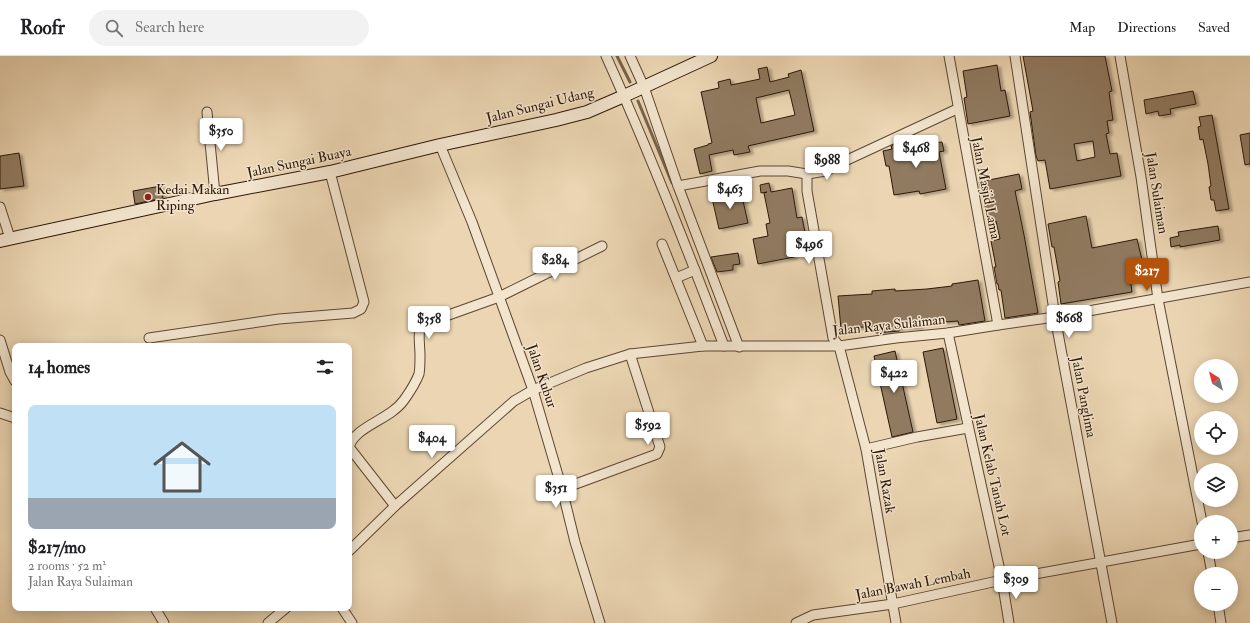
<!DOCTYPE html>
<meta charset="utf-8">
<style>
body{margin:0;font-family:"IM FELL Double Pica",serif;background:#f2f2f2;color:#202124;height:100vh;display:flex;flex-direction:column;font-size:15px;white-space:nowrap}
*{box-sizing:border-box;margin:0}
p{font-size:13px;color:#757577}
.icon{flex:none;width:22px;height:22px;fill:none;stroke:currentColor;stroke-width:2;stroke-linecap:round;stroke-linejoin:round}
.map{position:relative;flex:1;overflow:hidden}
.side{position:absolute;left:12px;top:287px;width:340px;height:268px;display:flex;flex-direction:column;background:#fff;border-radius:8px;box-shadow:0 2px 10px #0003}
.side>*{flex:none}
.needle{width:26px;rotate:324deg}
.tools{position:absolute;left:1194px;top:303px;display:grid;gap:8px}
.tools a{display:grid;place-items:center;width:44px;height:44px;border-radius:50%;background:#fff;box-shadow:0 2px 10px #0003;font-size:20px}
.price{position:absolute;translate:-50% -34px;padding:0 9px;border-radius:4px;background:#fff;color:#222;font-size:13px;line-height:26px;filter:drop-shadow(0 1px 2px #0008)}
.price::after{content:'';position:absolute;left:50%;top:24px;width:12px;height:9px;margin-left:-6px;background:inherit;clip-path:polygon(0 0,100% 0,50% 100%)}
.price.current{background:#b45309;color:#fff}
ul{padding:0;list-style:none}
li{display:grid;align-content:center;gap:8px;height:212px;padding:0 16px}
li+li{border-top:1px solid #e0e0e0}
li span{display:grid;place-items:center;height:124px;border-radius:8px;color:#555}
li>.icon{margin-inline-start:auto}
span .icon{width:72px;height:72px;fill:#fffc;stroke-width:1}
li b{font-size:17px}
h2{display:flex;justify-content:space-between;align-items:center;height:48px;padding:0 16px;font-size:17px}
header{display:flex;align-items:center;gap:24px;box-sizing:border-box;height:56px;padding:0 20px;background:#fff;border-bottom:1px solid #e0e0e0}
header strong{font-size:19px}
nav{display:flex;gap:22px;margin-inline-start:auto;font-size:14px}
.search{width:280px;height:36px;background:#f2f2f2;display:flex;align-items:center;gap:10px;box-sizing:border-box;padding:0 14px;border-radius:22px;color:#757577;font-size:15px}
.map>svg:first-child{display:block}
.lines{fill:none;stroke-linecap:round;stroke-linejoin:round}
.stream{stroke:#78624b;stroke-width:3}
.building{fill:#907a60;stroke:#2d1707;fill-rule:evenodd;filter:url(#shadow)}
.street-casing{stroke:#5c4632;stroke-width:11}
.secondary-casing{stroke:#2d1707;stroke-width:14}
.street{stroke:#f2e4cd;stroke-width:9}
.secondary{stroke:#f2e4cd;stroke-width:12}
.poi-dot{fill:#8f2418;stroke:#f2e4cd;stroke-width:1.5}
.labels{text-anchor:middle;dominant-baseline:central;stroke-width:3;stroke-linejoin:round;paint-order:stroke}
.street-label{font-size:14px;fill:#2d1707;stroke:#f2e4cd}
.poi-label{font-size:14px;fill:#2d1707;stroke:#f2e4cd;text-anchor:start}
</style>
<header>
<strong>Roofr</strong>
<div class="search"><svg class="icon" aria-label="search" viewBox="0 0 24 24"><circle cx="10" cy="10" r="6"/><path d="M15 15l6 6"/></svg>Search here</div>
<nav><a>Map</a><a>Directions</a><a>Saved</a></nav>
</header>
<div class="map">
<svg width="1250" height="567" viewBox="0 0 1250 567">
<defs>
<filter id="shadow"><feDropShadow dx="3.5" dy="2" stdDeviation="1" flood-color="#0004"/></filter>
</defs>
<rect width="100%" height="100%" fill="#ebd5b2"/>
<filter id="stains"><feTurbulence type="fractalNoise" baseFrequency=".005" numOctaves="4"/><feColorMatrix values="0 0 0 0 .2 0 0 0 0 .09 0 0 0 0 .02 0 0 0 .5 -.17"/></filter>
<radialGradient id="worn" r=".72"><stop offset=".6" stop-color="#630" stop-opacity="0"/><stop offset="1" stop-color="#630" stop-opacity=".3"/></radialGradient>
<g class="lines">
<g class="stream">
<polyline points="617,0 630,26"/>
<polyline points="638,45 672,127"/>
</g>
</g>
<g class="building">
<path d="M1023 0H1105L1112 35 1109 36 1113 64 1107 65 1109 77 1106 78 1110 98 1117 97 1121 120 1050 133 1045 104 1038 105 1036 100 1030 56 1033 55ZM1093 85 1095 101 1077 105 1074 88Z"/>
<polygon points="997,9 1001,35 1005,34 1010,60 968,68 964,42 967,41 963,15"/>
<path d="M767 11 770 26 789 21 788 18 801 14 814 75 748 90 750 96 734 99 733 94 709 99 712 115 700 118 694 93 708 89V88L712 87 701 36 719 32 718 26 730 23 731 29 760 23 758 13ZM789 34 795 59 761 67 756 42Z"/>
<polygon points="1193,35 1196,48 1170,53 1171,58 1159,60 1158,55 1146,58 1144,44"/>
<polygon points="1212,59 1229,153 1216,155 1214,144 1211,144 1209,131 1211,130 1208,108 1203,83 1200,84 1198,71 1201,70 1199,61"/>
<polygon points="1250,77 1250,108 1245,109 1240,79"/>
<polygon points="899,86 903,86 904,94 925,91 925,88 942,86 944,95 939,96 946,133 920,138 919,135 894,139 889,110 886,110 883,95 892,93 891,90"/>
<polygon points="19,97 24,130 0,133 0,100"/>
<polygon points="1019,118 1022,133 1015,135 1024,179 1038,257 1005,262 1001,234 999,234 998,228 997,228 994,211 996,211 991,185 1000,183 996,165 989,166 979,126"/>
<polygon points="769,127 771,136 792,132 797,162 802,161 808,192 793,195 794,201 758,208 753,183 768,180 766,168 770,167 764,137 767,136 761,137 760,129"/>
<polygon points="161,130 163,142 135,148 133,135"/>
<polygon points="741,136 748,167 719,173 712,142"/>
<polygon points="1086,160 1092,192 1137,183 1142,204 1128,207 1132,236 1061,248 1058,226 1060,225 1054,191 1052,191 1048,168"/>
<polygon points="1218,170 1220,184 1180,191 1180,189 1171,191 1170,182 1179,180 1178,176"/>
<polygon points="738,197 740,208 733,209 733,214 717,216 711,201"/>
<polygon points="978,224 985,265 959,269 958,265 920,268 920,271 899,272 899,275 876,277 875,270 841,273 838,240 872,238 872,235 895,233 895,235 927,233 952,230 952,228"/>
<polygon points="943,292 957,363 937,367 923,296"/>
<polygon points="895,295 913,376 892,381 874,300"/>
</g>
<g class="lines">
<defs>
<g id="street">
<path d="M606 0C649 95 687 192 724 290"/>
<polyline points="630,0 644,31 678,130 739,291"/>
<polyline points="949,0 998,269"/>
<polyline points="1015,0 1055,261 1112,567"/>
<polyline points="1120,0 1141,121 1158,243 1202,466"/>
<polyline points="207,56 215,138"/>
<polyline points="440,89 472,166 533,334 562,433 575,486 600,567"/>
<polyline points="807,118 807,135 833,282 839,290 866,393 896,567"/>
<polyline points="678,130 760,115 788,115 807,118 826,115 845,105 957,53"/>
<polyline points="0,151 10,182"/>
<polyline points="662,188 703,290"/>
<polyline points="676,222 695,214"/>
<polyline points="948,277 1002,524 1009,567"/>
<polyline points="149,282 279,263 353,257 361,253 364,246 330,116"/>
<polyline points="0,284 10,316 15,325"/>
<polyline points="0,357 15,362"/>
<polyline points="866,393 917,381 968,372"/>
<polyline points="562,433 649,401 657,398 660,391 630,298"/>
<path d="M395 450 349 391C355 370 390 364 404 344 409 337 416 326 419 318 420 313 420 305 420 299 420 290 418 281 420 272L429 266 499 241 602 190"/>
<polyline points="1231,482 1250,479"/>
<polyline points="349,495 395,450 514,345 533,334 586,312 630,298 703,290 839,290 896,282 948,277 998,269 1055,261 1250,226"/>
<polyline points="1208,496 1212,518"/>
<polyline points="1218,548 1221,567"/>
<polyline points="155,552 164,567"/>
<polyline points="342,552 352,567"/>
<polyline points="268,567 286,552"/>
<polyline points="796,567 813,559 893,548 1002,524 1201,488"/>
</g>
<polyline id="secondary" points="0,185 215,138 330,116 440,89 556,64 587,56 624,40 711,0"/>
</defs>
<use href="#street" class="street-casing"/>
<use href="#secondary" class="secondary-casing"/>
<use href="#street" class="street"/>
<use href="#secondary" class="secondary"/>
</g>
<circle class="poi-dot" cx="148" cy="141" r="4"/>
<g class="labels">
<g class="street-label">
<text transform="translate(540 49) rotate(-14)">Jalan Sungai Udang</text>
<text transform="translate(299 106) rotate(-12)">Jalan Sungai Buaya</text>
<text transform="translate(986 132) rotate(79)">Jalan Masjid Lama</text>
<text transform="translate(1157 137) rotate(81)">Jalan Sulaiman</text>
<text transform="translate(889 269) rotate(-6)">Jalan Raya Sulaiman</text>
<text transform="translate(542 320) rotate(71)">Jalan Kubur</text>
<text transform="translate(1084 341) rotate(79)">Jalan Panglima</text>
<text transform="translate(993 419) rotate(77)">Jalan Kelab Tanah Lot</text>
<text transform="translate(885 425) rotate(80)">Jalan Razak</text>
<text transform="translate(913 528) rotate(-11)">Jalan Bawah Lembah</text>
</g>
<g class="poi-label">
<text x="156" y="133">Kedai Makan<tspan x="156" dy="16">Riping</tspan></text>
</g>
</g>
<rect width="100%" height="100%" filter="url(#stains)"/>
<rect width="100%" height="100%" fill="url(#worn)"/>
</svg>
<div class="tools">
<a><svg class="needle" viewBox="-14 -14 28 28"><path d="M0-13l5 13h-10z" fill="#e53935"/><path d="M0 13l5-13h-10z" fill="#757577"/></svg></a>
<a><svg class="icon" aria-label="locate" viewBox="0 0 24 24"><circle cx="12" cy="12" r="6"/><path d="M12 2v4M12 18v4M2 12h4M18 12h4"/></svg></a>
<a><svg class="icon" aria-label="layers" viewBox="0 0 24 24"><path d="M12 4l9 5-9 5-9-5zM3 14l9 5 9-5"/></svg></a>
<a>+</a>
<a>−</a>
</div>
<b class="price" style="left:221px;top:96px">$350</b>
<b class="price" style="left:916px;top:113px">$468</b>
<b class="price" style="left:827px;top:125px">$988</b>
<b class="price" style="left:730px;top:154px">$463</b>
<b class="price" style="left:809px;top:209px">$496</b>
<b class="price" style="left:555px;top:225px">$284</b>
<b class="price current" style="left:1147px;top:236px">$217</b>
<b class="price" style="left:1069px;top:283px">$668</b>
<b class="price" style="left:429px;top:284px">$358</b>
<b class="price" style="left:894px;top:338px">$422</b>
<b class="price" style="left:648px;top:390px">$592</b>
<b class="price" style="left:432px;top:403px">$404</b>
<b class="price" style="left:556px;top:453px">$351</b>
<b class="price" style="left:1016px;top:544px">$309</b>
<section class="side">
<h2>14 homes<svg class="icon" aria-label="filters" viewBox="0 0 24 24"><path d="M4 7h16M4 17h16"/><circle cx="9" cy="7" r="2"/><circle cx="15" cy="17" r="2"/></svg></h2>
<ul>
<li><span style="background:linear-gradient(#bfe0f5 75%,#9aa5b1 0)"><svg class="icon" aria-label="home" viewBox="0 0 24 24"><path d="M3 11l9-7 9 7M6 9v11h12V9"/></svg></span><div><b>$217/mo</b><p>2 rooms · 52 m²</p><p>Jalan Raya Sulaiman</p></div></li>
</ul>
</section>
</div>
